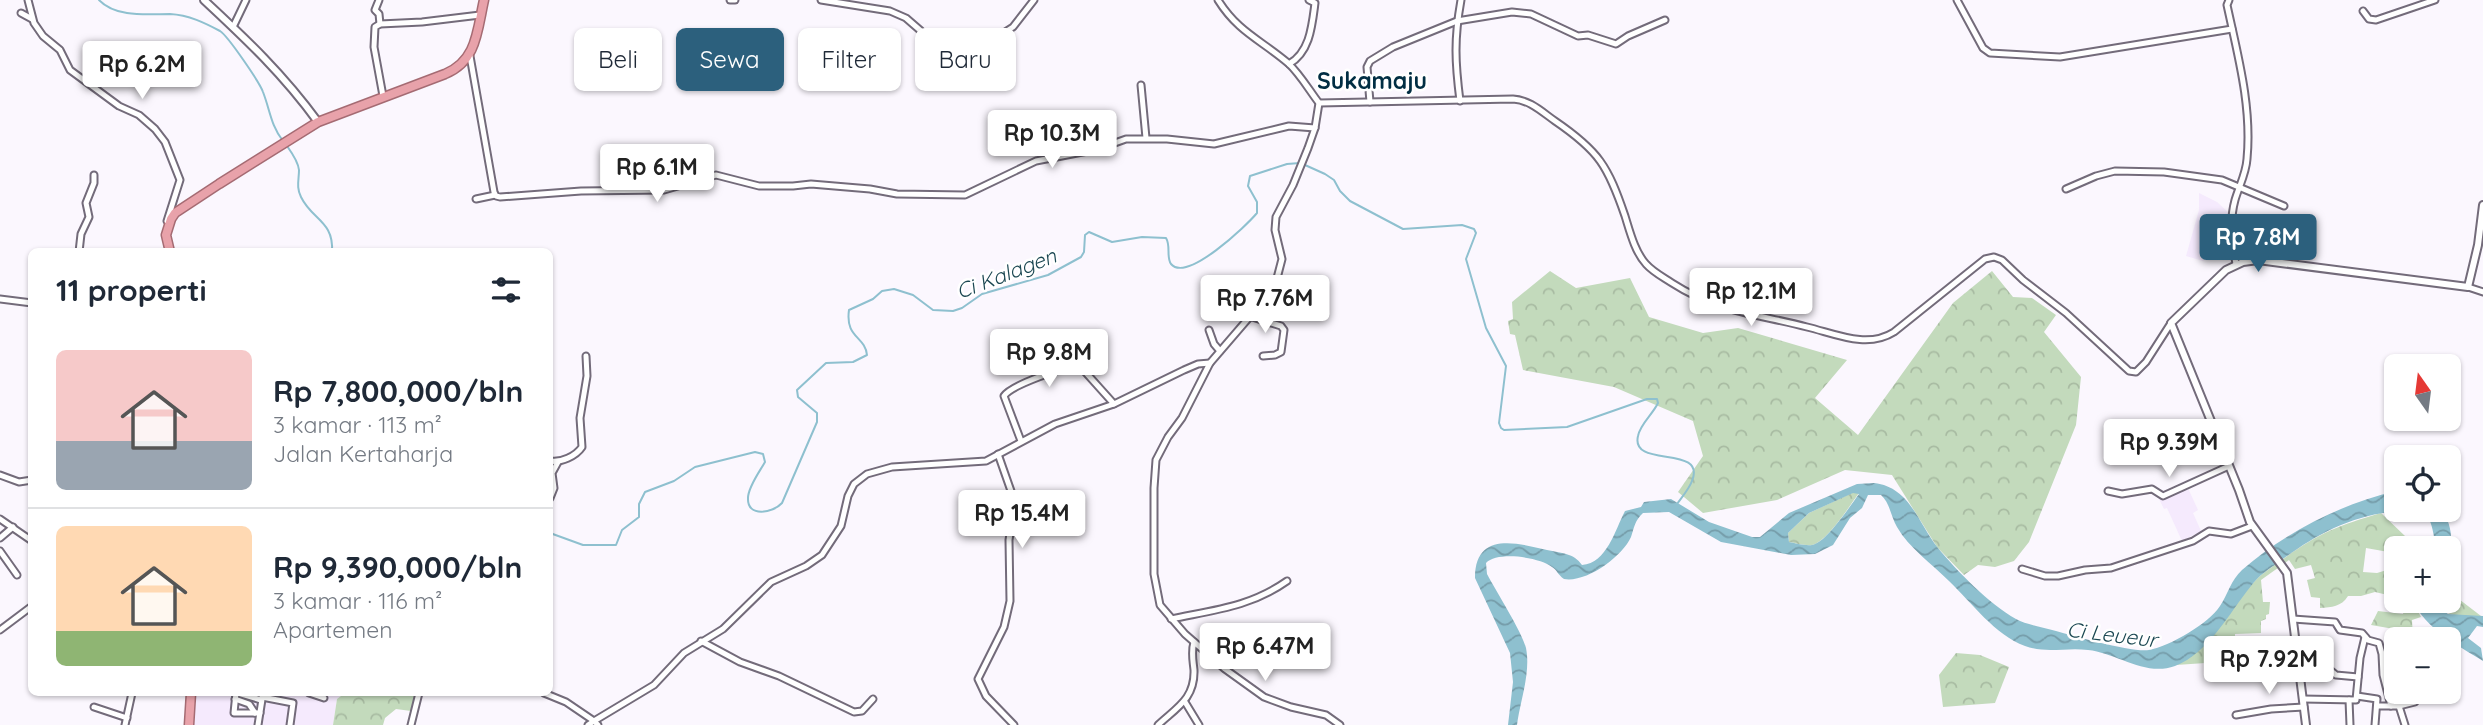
<!DOCTYPE html>
<html lang="id">
<meta charset="utf-8">
<style>
body{margin:0;font-family:Quicksand,sans-serif;background:#f6f6f7;color:#1f2937;height:100vh;display:flex;flex-direction:column;font-size:26px;white-space:nowrap}
*{box-sizing:border-box;margin:0}
p{font-size:23px;color:#747a83}
.icon{flex:none;width:38px;height:38px;fill:none;stroke:currentColor;stroke-width:2;stroke-linecap:round;stroke-linejoin:round}
.map{position:relative;flex:1;overflow:hidden}
.drawer{position:absolute;left:28px;top:248px;width:525px;height:448px;display:flex;flex-direction:column;background:#fff;border-radius:10px;box-shadow:0 2px 5px #0004}
.drawer>*{flex:none}
.hud{position:absolute;left:574px;top:28px;width:665px;height:63px;display:flex;gap:14px}
.needle{width:46px;rotate:346deg}
.controls{position:absolute;left:2384px;top:354px;display:grid;gap:14px}
.controls a{display:grid;place-items:center;width:77px;height:77px;border-radius:10px;background:#fff;box-shadow:0 2px 5px #0004;font-size:35px}
.price{position:absolute;translate:-50% -60px;padding:0 16px;border-radius:7px;background:#fff;color:#222;font-size:23px;line-height:46px;filter:drop-shadow(0 2px 4px #0008)}
.price::after{content:'';position:absolute;left:50%;top:42px;width:21px;height:16px;margin-left:-10px;background:inherit;clip-path:polygon(0 0,100% 0,50% 100%)}
.price.current{background:#2c607d;color:#fff}
ul{padding:0;list-style:none}
li{display:flex;align-items:center;gap:21px;height:175px;padding:0 28px}
li+li{border-top:2px solid #e0e1e3}
li span{display:grid;place-items:center;flex:none;width:196px;height:140px;border-radius:10px;color:#555}
li>.icon{margin-inline-start:auto}
span .icon{width:84px;height:84px;fill:#fffc;stroke-width:1}
li b{font-size:30px}
h2{display:flex;justify-content:space-between;align-items:center;height:84px;padding:0 28px;font-size:30px}
.tag{padding:0 24px;border-radius:10px;background:#fff;box-shadow:0 2px 5px #0004;font-size:24px;line-height:63px}
.tag.current{background:#2c607d;color:#fff}
.map>svg:first-child{display:block}
.built{fill:#f5eafd}
.forest{fill:url(#forest-crowns);fill-rule:evenodd}
.water{fill:url(#water-waves);fill-rule:evenodd}
.lines{fill:none;stroke-linecap:round;stroke-linejoin:round}
.stream{stroke:#8ec0cf;stroke-width:2}
.minor-casing{stroke:#736b7a;stroke-width:9}
.tertiary-casing{stroke:#736b7a;stroke-width:10}
.trunk-casing{stroke:#a56b73;stroke-width:11}
.minor{stroke:#fff;stroke-width:5}
.tertiary{stroke:#fff;stroke-width:6}
.trunk{stroke:#e8a2aa;stroke-width:8}
.labels{text-anchor:middle;dominant-baseline:central;stroke-width:5;stroke-linejoin:round;paint-order:stroke}
.water-label{font-size:21px;font-style:italic;fill:#1b4752;stroke:#fff}
.quarter-label{font-size:23px;font-weight:bold;fill:#012e43;stroke:#fff}
</style>
<div class="map">
<svg width="2483" height="725" viewBox="0 0 2483 725">
<defs>
<pattern id="forest-crowns" width="20" height="18" patternUnits="userSpaceOnUse" patternTransform="scale(1.75)"><rect width="20" height="18" fill="#c3dabc"/><path d="M2 6a3 3 0 1 1 6 0M12 15a3 3 0 1 1 6 0" fill="none" stroke="#a8bba2"/></pattern>
<pattern id="water-waves" width="16" height="10" patternUnits="userSpaceOnUse" patternTransform="scale(1.75)"><rect width="16" height="10" fill="#8ec0cf"/><path d="M0 5q4-4 8 0t8 0" fill="none" stroke="#759ca9"/></pattern>
</defs>
<rect width="100%" height="100%" fill="#fbf7fe"/>
<g class="built">
<polygon points="2199,193 2217,202 2231,215 2230,241 2224,241 2223,249 2203,261 2186,256 2199,210"/>
<polygon points="2187,486 2198,510 2193,513 2201,531 2182,541 2167,508 2164,509 2159,499"/>
<polygon points="196,693 345,693 337,699 333,725 194,725"/>
</g>
<g class="forest">
<polygon points="1550,271 1576,288 1630,278 1649,317 1703,333 1738,328 1847,360 1815,398 1858,435 1953,303 1992,271 2013,297 2032,298 2056,315 2044,332 2081,377 2076,425 2029,542 2014,561 1995,567 1978,565 1964,575 1937,547 1892,475 1845,470 1777,500 1703,513 1678,492 1703,456 1693,421 1614,387 1523,370 1515,335 1510,334 1508,321 1513,319 1512,302"/>
<path d="M1852 493H1859C1850 505 1827 542 1812 545 1805 546 1795 543 1789 542L1788 533 1809 513Z"/>
<path d="M2381 513 2405 536 2414 548H2396V597L2375 592 2361 596H2348C2341 607 2332 607 2320 608V598L2311 597 2307 580 2315 578 2311 565 2295 569 2289 560 2261 580 2263 602H2270L2269 614 2266 615V619L2261 621V633L2235 634V661L2176 665C2212 642 2226 612 2254 582 2261 574 2271 568 2279 562 2317 534 2336 526 2381 513ZM2366 548 2394 553 2390 569 2377 573 2363 572Z"/>
<path d="M2448 589 2451 593 2481 616C2468 616 2453 618 2443 610L2435 612 2428 610 2426 600H2448Z"/>
<polygon points="2406,600 2412,600 2421,617 2412,620 2413,638 2397,639 2394,629 2371,625 2378,611 2403,614"/>
<polygon points="1956,653 1980,655 2009,667 1995,703 1943,707 1939,675"/>
<polygon points="345,693 387,693 395,695 396,693 415,693 411,711 396,709 385,718 383,725 333,725 337,699"/>
</g>
<g class="water">
<path d="M1874 483C1910 487 1918 523 1938 548 1957 571 1989 604 2016 619 2027 625 2043 627 2056 631 2074 636 2134 653 2149 650 2170 646 2208 624 2220 606 2228 594 2231 580 2242 570 2285 533 2340 504 2396 491V509H2441C2453 525 2453 543 2448 560V548H2436C2430 510 2428 507 2389 512 2346 518 2312 537 2279 562 2269 569 2258 576 2251 586 2229 613 2209 653 2175 666 2145 677 2117 653 2088 650 2066 647 2047 654 2025 646 1995 635 1972 603 1949 581 1932 564 1909 548 1897 527 1891 517 1890 503 1881 495H1868L1862 508 1850 518 1833 545 1815 554 1791 555 1721 542 1669 512 1643 513C1635 520 1634 528 1631 537 1622 557 1586 583 1564 579 1558 575 1557 570 1552 567 1540 557 1497 551 1486 563L1487 574C1496 591 1522 632 1526 648 1531 673 1520 701 1517 725H1508L1513 682 1510 653 1475 578C1475 531 1517 543 1547 550 1561 553 1574 553 1582 565 1607 563 1615 530 1625 511L1641 507 1644 502 1671 499 1709 522 1752 537H1760L1789 513 1857 484ZM1853 493 1859 494C1850 506 1826 543 1812 545 1805 546 1795 543 1789 542L1788 533 1809 513Z"/>
<path d="M2412 600H2426L2427 608 2433 612 2443 610 2448 614 2483 616V627L2477 626 2468 638 2481 648 2483 661C2456 644 2427 630 2412 600Z"/>
</g>
<g class="lines">
<g class="stream">
<path d="M99 0C116 18 148 14 170 14 189 15 205 23 220 31 228 36 260 83 263 92 270 110 271 126 283 141"/>
<path d="M287 146C292 153 298 161 299 170 299 180 296 187 301 197 312 220 334 221 332 252"/>
<path d="M1305 165 1325 174 1334 180 1340 191 1350 201 1403 229 1462 225 1474 229 1476 233 1466 259 1486 328 1506 366 1499 423 1501 428 1504 430 1567 427 1647 399H1657L1658 403C1653 414 1640 424 1638 436 1630 469 1707 444 1692 481 1689 489 1682 497 1677 504"/>
<path d="M550 533 583 545H616L622 530 639 517V504L645 492 674 481 695 467 755 452 763 454 765 462C760 471 748 487 748 498 747 518 773 513 782 503L817 422V413L798 397 797 390 826 363 853 362 867 355C865 336 845 338 849 310L873 299 882 291 894 289 913 295 933 310 953 311 962 308 982 294 1048 275 1081 257 1084 252 1085 235 1089 232 1112 242 1142 237 1166 238C1171 246 1166 257 1171 264 1187 283 1247 225 1257 213V202L1248 186 1250 176 1287 164 1300 163"/>
</g>
<defs>
<g id="minor">
<polyline points="28,0 34,23 43,36 60,50 70,70 119,106 139,115 155,129 165,142 180,180 167,221"/>
<polyline points="379,0 375,10 379,14 380,24"/>
<polyline points="730,0 735,0"/>
<polyline points="821,0 890,11 906,18 921,31 933,44 944,50 975,44 999,36 1013,27 1034,0"/>
<path d="M1218 0C1238 32 1261 40 1288 63 1300 74 1309 90 1319 103L1315 128 1308 148 1293 185 1276 217 1275 230 1282 259 1276 282 1259 306 1210 363 1182 418 1168 437 1156 460 1154 488V574L1160 605 1185 634 1225 669 1264 697 1291 707 1326 715 1340 725"/>
<polyline points="1957,0 1983,48 1990,53 2060,57 2232,29"/>
<path d="M2229 0 2227 5C2238 56 2252 107 2247 159 2246 174 2239 186 2235 200 2229 222 2232 242 2236 264"/>
<polyline points="2363,11 2369,19 2376,20 2435,0"/>
<polyline points="21,13 32,19"/>
<polyline points="234,25 246,0"/>
<polyline points="470,56 494,192 496,196 500,197 581,191 664,190 716,175 759,186 793,186 811,184 870,189 897,194 965,195 1036,161 1098,149 1126,139 1167,139 1214,144 1289,126 1315,128"/>
<path d="M1289 64C1310 52 1312 26 1315 3L1309 0"/>
<polyline points="1141,85 1146,138"/>
<polyline points="383,96 374,47 375,27 380,24 422,22 480,15"/>
<path d="M1460 101C1455 62 1454 39 1461 0"/>
<polyline points="1370,102 1367,67 1370,61 1393,47 1457,21 1512,12 1531,14 1578,36 1588,35 1616,44 1628,36 1665,20"/>
<path d="M1319 103 1513 99C1530 100 1542 112 1555 121 1599 151 1608 166 1625 216 1630 232 1635 252 1646 264 1653 272 1663 277 1672 283 1717 312 1757 314 1807 327 1836 334 1867 349 1894 332L1985 259 1994 257 2002 260 2023 280 2066 313 2129 371 2136 372 2146 362 2171 323"/>
<polyline points="2066,189 2096,176 2115,171 2164,172 2222,180 2284,206"/>
<polyline points="476,199 495,195"/>
<polyline points="79,252 81,234 89,217 86,203 94,183 94,175"/>
<polyline points="2468,287 2483,292"/>
<polyline points="0,299 32,303"/>
<polyline points="1249,316 1281,326 1284,330 1281,352 1275,355 1263,356"/>
<polyline points="1209,330 1214,344 1220,351"/>
<path d="M1021 441 1004 396C1011 385 1064 367 1079 365L1114 404"/>
<polyline points="998,454 1011,491 1013,513 1009,540 1010,601 1004,627 978,679 986,696 1014,725"/>
<path d="M550 461C561 463 576 456 582 447L580 418 587 376 586 356"/>
<polyline points="0,475 19,482 32,480"/>
<polyline points="2108,491 2122,494 2152,489 2163,496 2229,466"/>
<polyline points="550,498 554,488 552,473 558,462"/>
<polyline points="0,519 32,541"/>
<polyline points="0,538 13,527"/>
<polyline points="0,551 17,575"/>
<polyline points="2022,569 2045,576 2058,576 2085,570 2111,568 2193,541 2209,531 2231,534 2252,526"/>
<path d="M1171 619C1214 610 1250 607 1287 581"/>
<polyline points="2293,619 2335,622 2340,630 2362,633 2368,640 2379,643 2382,654 2383,675 2391,706"/>
<polyline points="0,630 32,606"/>
<polyline points="701,641 740,662 779,676 854,712 862,711 873,699"/>
<polyline points="2236,643 2297,642"/>
<polyline points="2246,643 2248,671"/>
<polyline points="2300,667 2330,670 2336,675 2358,677"/>
<polyline points="2226,671 2250,671 2299,666"/>
<polyline points="236,693 234,713 260,713"/>
<polyline points="238,693 261,700"/>
<polyline points="309,693 324,698"/>
<polyline points="544,693 566,702 594,721 654,685 684,653 723,629 771,582 806,566 822,555 841,526 848,496 854,484 867,474 892,467 986,461 1055,424 1114,404 1184,370 1198,364 1210,363"/>
<polyline points="2357,696 2377,699 2375,725"/>
<polyline points="262,697 293,703 290,725"/>
<polyline points="235,699 249,704 255,713"/>
<polyline points="2303,699 2356,700 2360,658 2365,637"/>
<polyline points="2349,700 2350,725"/>
<polyline points="1185,702 1199,725"/>
<polyline points="2377,706 2399,706 2415,702"/>
<polyline points="2399,706 2405,725"/>
<polyline points="94,707 127,718"/>
<polyline points="2236,715 2271,709 2304,707"/>
<polyline points="125,725 132,693"/>
<polyline points="258,725 263,693"/>
<polyline points="411,725 419,693"/>
<polyline points="588,725 594,721 598,725"/>
<path d="M1158 725C1176 708 1195 699 1194 670 1193 660 1191 652 1194 642"/>
</g>
<g id="tertiary">
<path d="M204 0C247 40 283 74 318 122"/>
<polyline points="2306,725 2287,573 2250,522 2239,490 2171,323 2226,270 2243,262 2258,260 2468,287 2478,245 2483,205"/>
</g>
<g id="trunk">
<path d="M170 252 166 235 171 219 175 213 219 184 318 122 445 74C477 61 477 31 484 0"/>
<polyline points="189,725 191,693"/>
</g>
</defs>
<use href="#minor" class="minor-casing"/>
<use href="#tertiary" class="tertiary-casing"/>
<use href="#trunk" class="trunk-casing"/>
<use href="#minor" class="minor"/>
<use href="#tertiary" class="tertiary"/>
<use href="#trunk" class="trunk"/>
</g>
<g class="labels">
<g class="water-label">
<text transform="translate(1006 273) rotate(-21)">Ci Kalagen</text>
<text transform="translate(2112 634) rotate(7)">Ci Leueur</text>
</g>
<g class="quarter-label">
<text x="1372" y="80">Sukamaju</text>
</g>
</g>
</svg>
<div class="controls">
<a><svg class="needle" viewBox="-14 -14 28 28"><path d="M0-13l5 13h-10z" fill="#e53935"/><path d="M0 13l5-13h-10z" fill="#747a83"/></svg></a>
<a><svg class="icon" aria-label="locate" viewBox="0 0 24 24"><circle cx="12" cy="12" r="6"/><path d="M12 2v4M12 18v4M2 12h4M18 12h4"/></svg></a>
<a>+</a>
<a>−</a>
</div>
<b class="price" style="left:142px;top:101px">Rp 6.2M</b>
<b class="price" style="left:1052px;top:170px">Rp 10.3M</b>
<b class="price" style="left:657px;top:204px">Rp 6.1M</b>
<b class="price current" style="left:2258px;top:274px">Rp 7.8M</b>
<b class="price" style="left:1751px;top:328px">Rp 12.1M</b>
<b class="price" style="left:1265px;top:335px">Rp 7.76M</b>
<b class="price" style="left:1049px;top:389px">Rp 9.8M</b>
<b class="price" style="left:2169px;top:479px">Rp 9.39M</b>
<b class="price" style="left:1022px;top:550px">Rp 15.4M</b>
<b class="price" style="left:1265px;top:683px">Rp 6.47M</b>
<b class="price" style="left:2269px;top:696px">Rp 7.92M</b>
<div class="hud">
<a class="tag">Beli</a>
<a class="tag current">Sewa</a>
<a class="tag">Filter</a>
<a class="tag">Baru</a>
</div>
<section class="drawer">
<h2>11 properti<svg class="icon" aria-label="filters" viewBox="0 0 24 24"><path d="M4 7h16M4 17h16"/><circle cx="9" cy="7" r="2"/><circle cx="15" cy="17" r="2"/></svg></h2>
<ul>
<li><span style="background:linear-gradient(#f6c9c9 65%,#9aa5b1 0)"><svg class="icon" aria-label="home" viewBox="0 0 24 24"><path d="M3 11l9-7 9 7M6 9v11h12V9"/></svg></span><div><b>Rp 7,800,000/bln</b><p>3 kamar · 113 m²</p><p>Jalan Kertaharja</p></div></li>
<li><span style="background:linear-gradient(#ffd9b3 75%,#8fb573 0)"><svg class="icon" aria-label="home" viewBox="0 0 24 24"><path d="M3 11l9-7 9 7M6 9v11h12V9"/></svg></span><div><b>Rp 9,390,000/bln</b><p>3 kamar · 116 m²</p><p>Apartemen</p></div></li>
</ul>
</section>
</div>
